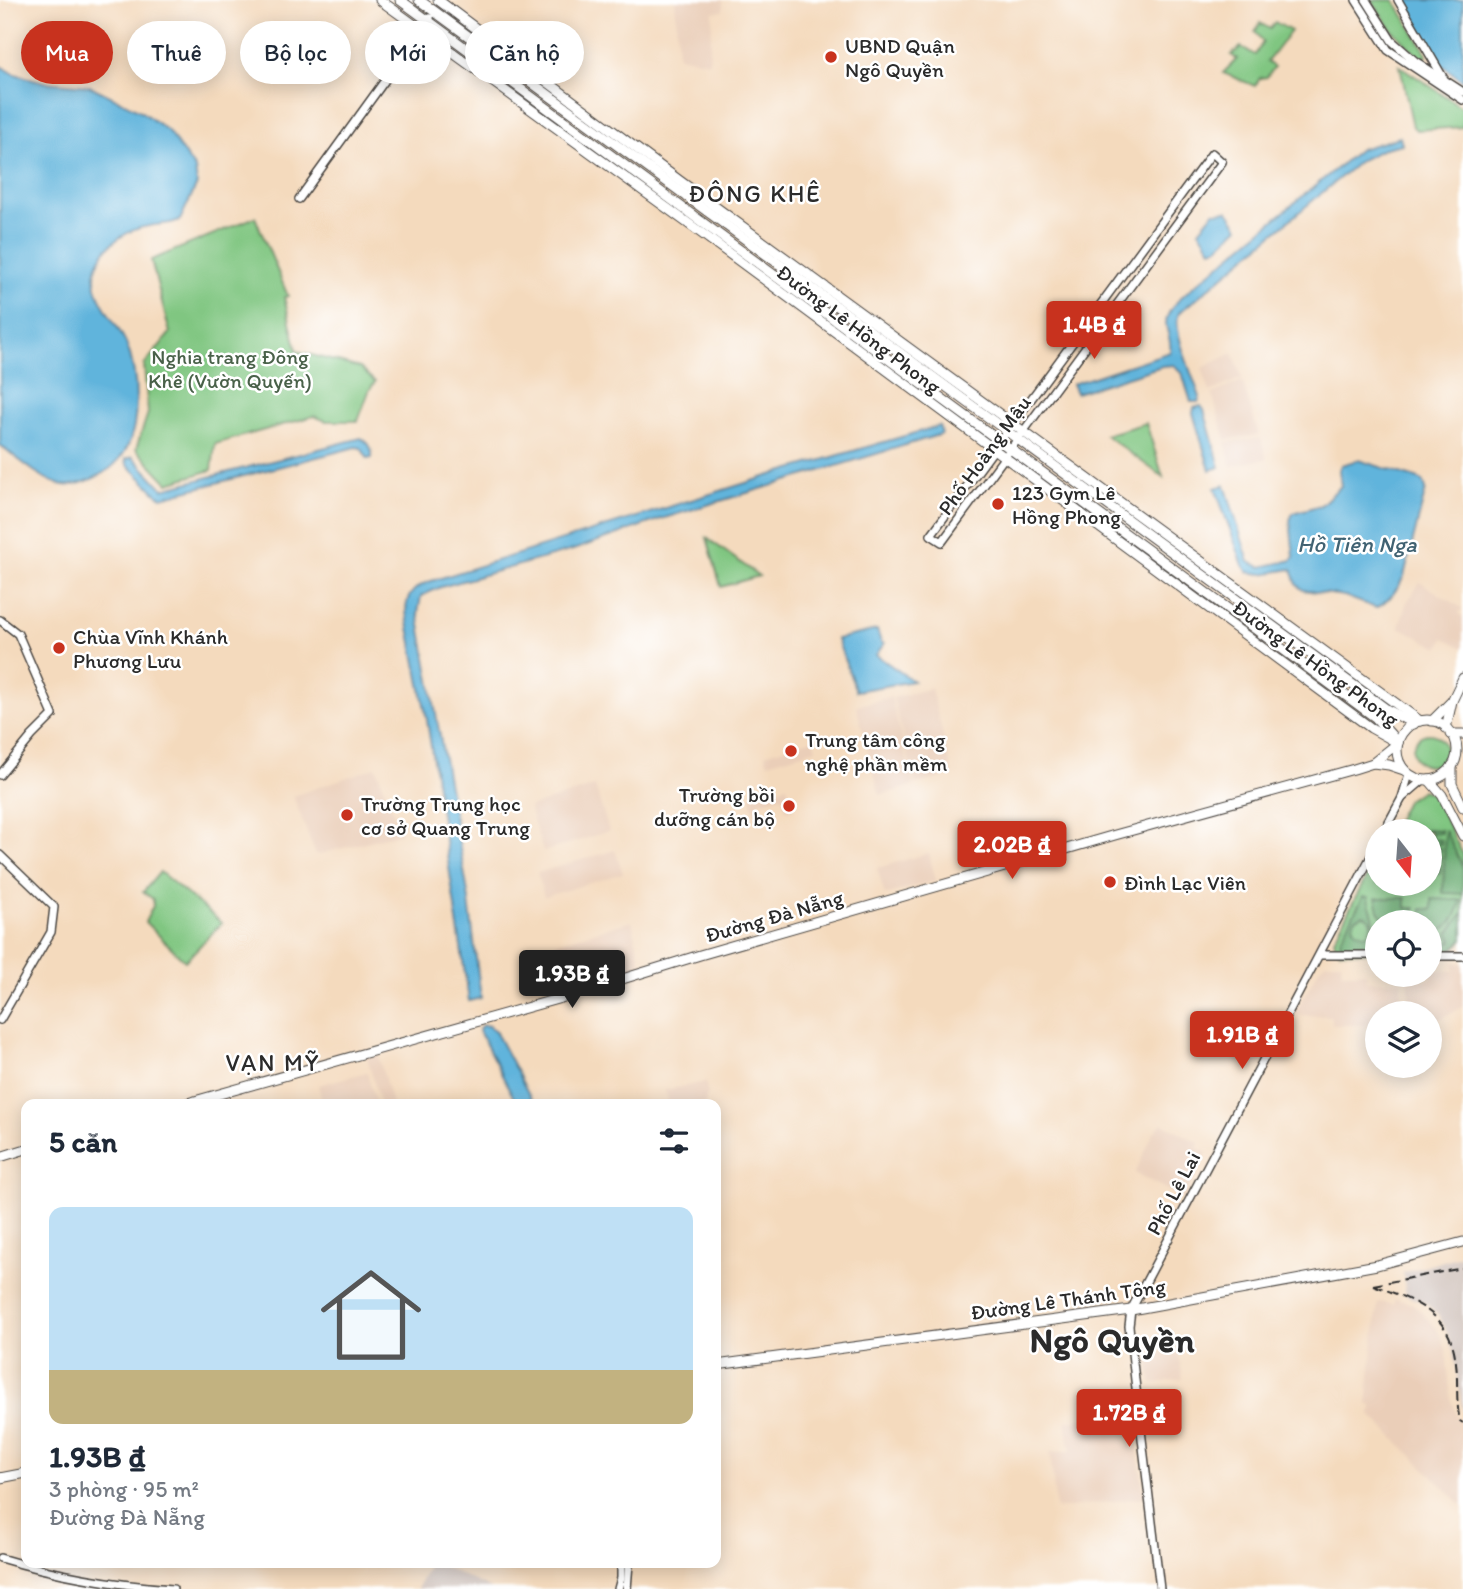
<!DOCTYPE html>
<html lang="vi">
<meta charset="utf-8">
<style>
body{margin:0;font-family:Itim,sans-serif;background:#f6f6f7;color:#1f2937;height:100vh;display:flex;flex-direction:column;font-size:26px;white-space:nowrap}
*{box-sizing:border-box;margin:0}
p{font-size:23px;color:#747a83}
.icon{flex:none;width:38px;height:38px;fill:none;stroke:currentColor;stroke-width:2;stroke-linecap:round;stroke-linejoin:round}
.map{position:relative;flex:1;overflow:hidden}
.drawer{position:absolute;left:21px;top:1099px;width:700px;height:469px;display:flex;flex-direction:column;background:#fff;border-radius:14px;box-shadow:0 4px 18px #0003}
.drawer>*{flex:none}
.hud{position:absolute;left:21px;top:21px;width:700px;height:63px;display:flex;gap:14px}
.needle{width:46px;rotate:163deg}
.fabs{position:absolute;left:1365px;top:819px;display:grid;gap:14px}
.fabs a{display:grid;place-items:center;width:77px;height:77px;border-radius:50%;background:#fff;box-shadow:0 4px 18px #0003;font-size:35px}
.price{position:absolute;translate:-50% -60px;padding:0 16px;border-radius:7px;background:#c8321e;color:#fff;font-size:23px;line-height:46px;filter:drop-shadow(0 2px 4px #0008)}
.price::after{content:'';position:absolute;left:50%;top:42px;width:21px;height:16px;margin-left:-10px;background:inherit;clip-path:polygon(0 0,100% 0,50% 100%)}
.price.on{background:#222;color:#fff}
ul{padding:0;list-style:none}
li{display:grid;align-content:center;gap:14px;height:371px;padding:0 28px}
li span{display:grid;place-items:center;height:217px;border-radius:14px;color:#555}
li>.icon{margin-inline-start:auto}
span .icon{width:126px;height:126px;fill:#fffc;stroke-width:1}
li b{font-size:30px}
h2{display:flex;justify-content:space-between;align-items:center;height:84px;padding:0 28px;font-size:30px}
.pill{padding:0 24px;border-radius:32px;background:#fff;box-shadow:0 4px 18px #0003;font-size:24px;line-height:63px}
.pill.on{background:#c8321e;color:#fff}
.map>svg:first-child{display:block}
.built{fill:#eaceb8}
.industrial{fill:#cfc1ba}
.green{fill:#80c681;stroke:#567856;stroke-width:2}
.forest{fill:#68ab6f;stroke:#4a6b4d;stroke-width:2}
.water{fill:#60b4dc;stroke:#467084;stroke-width:2}
.lines{fill:none;stroke-linecap:round;stroke-linejoin:round}
.minor-casing{stroke:#494541;stroke-width:10}
.major-casing{stroke:#494541;stroke-width:11}
.minor{stroke:#fff;stroke-width:7}
.major{stroke:#fff;stroke-width:9}
.rail{stroke:#2b2b2b;stroke-width:2;stroke-dasharray:10 5;stroke-linecap:butt}
.poi-dot{fill:#c8321e;stroke:#fff;stroke-width:2.5}
.labels{text-anchor:middle;dominant-baseline:central;stroke-width:5;stroke-linejoin:round;paint-order:stroke}
.poi-label{font-size:21px;fill:#2b2b2b;stroke:#fff;text-anchor:start}
.street-label{font-size:21px;fill:#2b2b2b;stroke:#fff}
.park-label{font-size:21px;fill:#496149;stroke:#fff}
.water-label{font-size:23px;font-style:italic;fill:#406272;stroke:#fff}
.quarter-label{font-size:24px;letter-spacing:2px;fill:#2b2b2b;stroke:#fff}
.town-label{font-size:35px;font-weight:bold;fill:#2b2b2b;stroke:#fff}
</style>
<div class="map">
<svg width="1463" height="1589" viewBox="0 0 1463 1589">
<rect width="100%" height="100%" fill="#fff"/>
<filter id="ink" filterUnits="userSpaceOnUse"><feTurbulence type="fractalNoise" baseFrequency=".0143" numOctaves="2"/><feDisplacementMap in="SourceGraphic" scale="14" xChannelSelector="R" yChannelSelector="G"/><feConvolveMatrix kernelMatrix="1 2 1 2 8 2 1 2 1" color-interpolation-filters="sRGB"/></filter>
<filter id="wash" filterUnits="userSpaceOnUse"><feTurbulence type="fractalNoise" baseFrequency=".00686" numOctaves="4" result="noise"/><feDisplacementMap in="SourceGraphic" scale="28" xChannelSelector="R" yChannelSelector="G"/><feGaussianBlur stdDeviation="1.57" result="paint"/><feColorMatrix in="noise" values="0 0 0 0 0 0 0 0 0 0 0 0 0 0 0 0 0 1.4 0 .05"/><feComposite in="paint" operator="in"/></filter>
<g filter="url(#wash)">
<rect width="100%" height="100%" fill="#f4dabd"/>
<g class="built">
<polygon points="675,0 723,0 723,11 713,12 709,62 678,56"/>
<polygon points="1233,353 1242,378 1210,392 1202,368"/>
<polygon points="1242,381 1259,435 1226,440 1212,394"/>
<polygon points="1261,438 1267,459 1231,466 1225,442"/>
<polygon points="1420,582 1462,608 1459,614 1463,617 1463,648 1444,638 1439,648 1399,627 1406,604"/>
<polygon points="931,688 953,775 915,784 893,698"/>
<polygon points="891,697 914,786 880,795 856,706"/>
<polygon points="813,739 816,749 768,763 765,754"/>
<polygon points="376,767 401,833 316,855 293,796"/>
<polygon points="595,786 609,831 543,852 529,807"/>
<polygon points="787,786 794,809 787,811 782,796 759,802 763,818 757,820 750,796"/>
<polygon points="615,850 623,873 544,897 537,873"/>
<polygon points="929,853 936,881 885,895 877,868"/>
<polygon points="632,921 642,969 565,989 555,943"/>
<polygon points="1326,962 1341,962 1342,973 1366,972 1366,981 1401,981 1401,1013 1377,1013 1377,1025 1333,1025 1330,1016 1294,1015 1320,967"/>
<polygon points="1454,963 1463,963 1463,1007 1430,1024 1430,1013 1409,1013 1409,979 1431,980 1432,970 1454,971"/>
<polygon points="377,1051 392,1104 380,1104 366,1054"/>
<polygon points="367,1072 376,1104 323,1104 318,1085"/>
<polygon points="706,1082 708,1095 706,1096 706,1104 669,1104 665,1090"/>
<polygon points="1162,1123 1199,1143 1197,1148 1207,1153 1184,1199 1135,1173 1153,1134"/>
<polygon points="1395,1299 1413,1304 1436,1327 1446,1349 1451,1399 1463,1431 1463,1506 1371,1415 1372,1406 1367,1404 1378,1302 1394,1304"/>
<polygon points="1178,1349 1183,1379 1152,1384 1147,1354"/>
<polygon points="1122,1413 1126,1445 1137,1445 1144,1497 1056,1509 1050,1452 1071,1451 1066,1421"/>
</g>
<g class="industrial">
<polygon points="1463,1255 1463,1414 1453,1351 1447,1332 1438,1314 1424,1302 1406,1296 1403,1273"/>
<polygon points="430,1563 436,1563 492,1589 417,1589"/>
</g>
<g class="green">
<polygon points="1371,0 1394,0 1427,54 1426,58 1420,58 1392,30"/>
<polygon points="1275,22 1291,31 1267,62 1274,67 1267,77 1260,78 1255,86 1223,73 1237,59 1231,55 1241,47 1255,55 1263,42 1255,32 1260,23 1270,29"/>
<polygon points="1400,66 1463,108 1463,127 1417,130 1413,127"/>
<polygon points="255,217 288,296 284,297 297,351 360,368 375,382 369,391 358,421 326,421 314,416 215,444 212,470 168,483 136,449 148,413 144,365 170,333 151,260"/>
<polygon points="1146,423 1163,477 1105,435"/>
<polygon points="707,538 759,576 721,587"/>
<circle cx="1429" cy="750" r="16"/>
<polygon points="1422,790 1433,794 1463,855 1463,940 1452,950 1430,950 1430,922 1377,922 1377,952 1340,951 1336,947 1334,939 1377,857 1377,884 1430,884 1430,831 1391,831 1406,801"/>
<polygon points="160,872 222,923 185,961 145,922 153,906 153,899 143,892"/>
</g>
<g class="forest">
<polygon points="1426,829 1441,830 1441,833 1431,834 1431,839 1441,840 1441,844 1431,844 1431,848 1441,848 1440,853 1431,853 1431,856 1441,857 1440,861 1430,861 1431,864 1440,864 1440,868 1430,868 1430,870 1440,870 1439,874 1430,874 1430,831 1426,831"/>
<polygon points="1445,830 1463,867 1463,894 1443,893"/>
<path d="M1363 897H1368C1369 909 1379 921 1370 930L1372 922 1368 917 1363 915 1355 919 1353 925 1356 931 1365 935 1374 932 1377 926V950L1344 948 1340 940Z"/>
<polygon points="1376,898 1406,898 1406,908 1415,908 1415,915 1410,915 1407,922 1385,922 1379,911"/>
<path d="M1432 899 1461 900C1458 917 1449 929 1433 935L1428 916 1422 915V909H1432Z"/>
<polygon points="1463,913 1463,939 1452,950 1438,950 1434,941 1444,936 1445,943 1451,942 1452,938 1448,934"/>
</g>
<g class="water">
<polygon points="1405,0 1463,0 1463,81 1438,62"/>
<path d="M0 66 15 74 44 82 90 86 139 110 167 130 195 169 197 184 180 220C165 226 163 223 149 226 129 229 108 242 99 261 84 292 115 317 126 343 133 360 136 382 136 400 136 436 127 463 94 478 85 482 73 487 63 485 45 483 15 456 0 445Z"/>
<path d="M1400 137 1402 144 1385 148 1361 160 1179 313C1171 328 1194 379 1200 397L1198 402H1191L1182 373 1174 365 1162 366 1076 393 1072 384 1170 352C1172 341 1167 334 1166 324 1166 310 1180 299 1189 290L1360 149Z"/>
<polygon points="1228,211 1239,227 1218,247 1211,249 1199,230 1214,212"/>
<polygon points="1201,406 1204,410 1220,467 1210,470 1193,413 1194,408"/>
<path d="M939 426 942 434 661 519 573 550 441 587 421 596 418 613 468 893 481 998 469 1001 427 720 406 612C406 596 413 588 428 582L781 472Z"/>
<path d="M361 438C369 442 373 448 372 458L368 459 361 448 356 447 162 497 157 494 127 464 126 459 133 457 163 489Z"/>
<path d="M1358 460 1419 479 1423 481 1426 489 1404 576C1399 588 1388 603 1376 608L1344 596 1303 590 1297 585 1292 569 1262 574 1248 572 1243 565 1215 488 1225 485 1249 562 1261 567 1292 560 1294 557 1290 520 1293 513 1321 505 1341 486 1339 470 1341 465Z"/>
<polygon points="877,630 881,642 884,644 876,655 913,681 856,691 837,639"/>
<polygon points="483,1025 489,1026 495,1031 534,1104 517,1104 479,1031 480,1027"/>
</g>
</g>
<g filter="url(#ink)">
<g class="lines">
<defs>
<g id="minor">
<polyline points="1356,0 1388,50 1463,100"/>
<polyline points="1366,0 1392,41 1415,61 1463,92"/>
<polyline points="1398,0 1444,79"/>
<polygon points="1212,153 1222,162 942,542 931,535"/>
<polyline points="299,199 430,18"/>
<polyline points="0,620 18,634 53,715 32,736 0,775"/>
<polyline points="1402,798 1423,780"/>
<polyline points="1384,831 1402,798 1409,774"/>
<polyline points="0,855 54,907 51,932 0,1020"/>
<polyline points="1320,955 1377,955"/>
<polyline points="1430,956 1463,956"/>
<path d="M0 1558C56 1575 115 1585 173 1589"/>
<polyline points="618,1589 621,1578 621,1563"/>
<polyline points="627,1589 629,1563"/>
<polyline points="1160,1589 1135,1380 1129,1326 1131,1310 1377,845"/>
</g>
<g id="major">
<polyline points="380,0 700,232 1371,728 1398,743"/>
<polyline points="400,0 1375,717 1392,736"/>
<polyline points="419,0 1386,709 1414,724"/>
<polyline points="438,0 680,181 1420,721"/>
<circle cx="1427" cy="750" r="30"/>
<polyline points="1432,721 1451,702"/>
<polyline points="1446,728 1452,701 1463,678"/>
<polyline points="1451,734 1463,734"/>
<polyline points="1373,763 1389,765 1404,770"/>
<polyline points="1452,766 1452,784 1463,807"/>
<polyline points="1429,780 1442,795 1463,836"/>
<polyline points="184,1104 561,998 700,955 1115,835 1354,769 1373,763 1398,743"/>
<polyline points="0,1157 26,1149"/>
<polyline points="716,1365 1131,1310 1377,1265 1463,1242"/>
<polyline points="0,1478 26,1473"/>
</g>
</defs>
<use href="#minor" class="minor-casing"/>
<use href="#major" class="major-casing"/>
<use href="#minor" class="minor"/>
<use href="#major" class="major"/>
<g class="rail">
<path d="M1373 1285C1410 1299 1448 1311 1455 1356 1459 1377 1455 1399 1460 1421L1463 1423"/>
<polyline points="1373,1285 1463,1268"/>
</g>
</g>
</g>
<g class="poi-dot">
<circle cx="831" cy="57" r="7"/>
<circle cx="998" cy="504" r="7"/>
<circle cx="59" cy="648" r="7"/>
<circle cx="791" cy="751" r="7"/>
<circle cx="789" cy="806" r="7"/>
<circle cx="347" cy="815" r="7"/>
<circle cx="1110" cy="882" r="7"/>
</g>
<g class="labels">
<g class="poi-label">
<text x="845" y="45">UBND Quận<tspan x="845" dy="24">Ngô Quyền</tspan></text>
<text x="1012" y="492">123 Gym Lê<tspan x="1012" dy="24">Hồng Phong</tspan></text>
<text x="73" y="636">Chùa Vĩnh Khánh<tspan x="73" dy="24">Phương Lưu</tspan></text>
<text x="805" y="739">Trung tâm công<tspan x="805" dy="24">nghệ phần mềm</tspan></text>
<text x="775" y="794" text-anchor="end">Trường bồi<tspan x="775" dy="24">dưỡng cán bộ</tspan></text>
<text x="361" y="803">Trường Trung học<tspan x="361" dy="24">cơ sở Quang Trung</tspan></text>
<text x="1124" y="882">Đình Lạc Viên</text>
</g>
<g class="street-label">
<text transform="translate(859 329) rotate(37)">Đường Lê Hồng Phong</text>
<text transform="translate(984 455) rotate(-54)">Phố Hoàng Mậu</text>
<text transform="translate(1316 663) rotate(36)">Đường Lê Hồng Phong</text>
<text transform="translate(774 916) rotate(-16)">Đường Đà Nẵng</text>
<text transform="translate(1173 1193) rotate(-62)">Phố Lê Lai</text>
<text transform="translate(1068 1299) rotate(-8)">Đường Lê Thánh Tông</text>
</g>
<g class="park-label">
<text x="230" y="356">Nghia trang Đông<tspan x="230" dy="24">Khê (Vườn Quyến)</tspan></text>
</g>
<g class="water-label">
<text x="1357" y="544">Hồ Tiên Nga</text>
</g>
<g class="quarter-label">
<text x="755" y="193">ĐÔNG KHÊ</text>
<text x="273" y="1062">VẠN MỸ</text>
</g>
<g class="town-label">
<text x="1112" y="1340">Ngô Quyền</text>
</g>
</g>
</svg>
<div class="fabs">
<a><svg class="needle" viewBox="-14 -14 28 28"><path d="M0-13l5 13h-10z" fill="#e53935"/><path d="M0 13l5-13h-10z" fill="#747a83"/></svg></a>
<a><svg class="icon" aria-label="locate" viewBox="0 0 24 24"><circle cx="12" cy="12" r="6"/><path d="M12 2v4M12 18v4M2 12h4M18 12h4"/></svg></a>
<a><svg class="icon" aria-label="layers" viewBox="0 0 24 24"><path d="M12 4l9 5-9 5-9-5zM3 14l9 5 9-5"/></svg></a>
</div>
<b class="price" style="left:1094px;top:361px">1.4B ₫</b>
<b class="price" style="left:1012px;top:881px">2.02B ₫</b>
<b class="price on" style="left:572px;top:1010px">1.93B ₫</b>
<b class="price" style="left:1242px;top:1071px">1.91B ₫</b>
<b class="price" style="left:1129px;top:1449px">1.72B ₫</b>
<div class="hud">
<a class="pill on">Mua</a>
<a class="pill">Thuê</a>
<a class="pill">Bộ lọc</a>
<a class="pill">Mới</a>
<a class="pill">Căn hộ</a>
</div>
<section class="drawer">
<h2>5 căn<svg class="icon" aria-label="filters" viewBox="0 0 24 24"><path d="M4 7h16M4 17h16"/><circle cx="9" cy="7" r="2"/><circle cx="15" cy="17" r="2"/></svg></h2>
<ul>
<li><span style="background:linear-gradient(#bfe0f5 75%,#c2b280 0)"><svg class="icon" aria-label="home" viewBox="0 0 24 24"><path d="M3 11l9-7 9 7M6 9v11h12V9"/></svg></span><div><b>1.93B ₫</b><p>3 phòng · 95 m²</p><p>Đường Đà Nẵng</p></div></li>
</ul>
</section>
</div>
